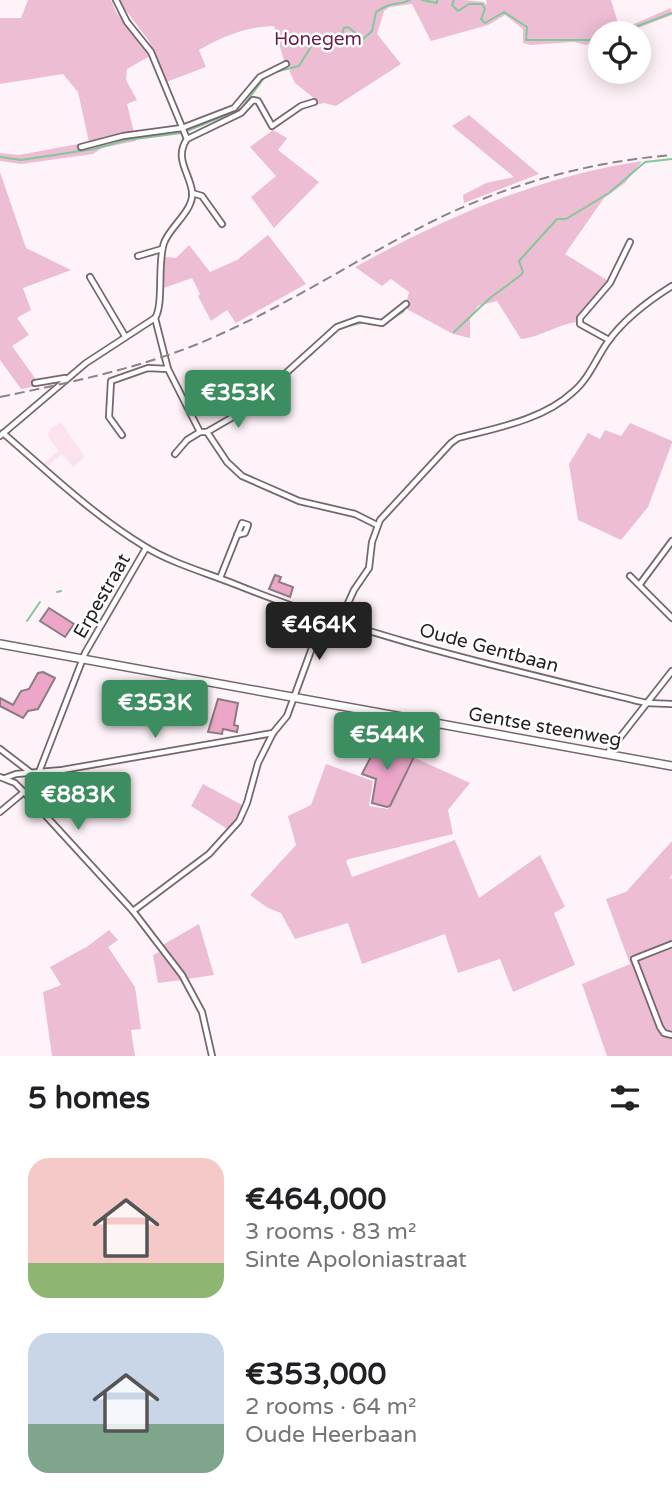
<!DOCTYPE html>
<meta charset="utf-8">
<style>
body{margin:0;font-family:"Varela Round",sans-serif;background:#f6f6f6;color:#202124;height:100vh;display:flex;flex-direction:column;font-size:26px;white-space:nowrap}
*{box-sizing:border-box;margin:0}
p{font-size:23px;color:#757577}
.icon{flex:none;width:38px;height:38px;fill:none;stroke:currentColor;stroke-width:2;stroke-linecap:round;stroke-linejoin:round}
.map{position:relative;height:1056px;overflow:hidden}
.details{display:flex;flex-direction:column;background:#fff;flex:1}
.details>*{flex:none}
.fabs{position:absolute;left:588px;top:21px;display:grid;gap:14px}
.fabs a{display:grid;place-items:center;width:63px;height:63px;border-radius:50%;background:#fff;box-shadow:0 4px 18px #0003;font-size:35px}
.price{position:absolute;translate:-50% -60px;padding:0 16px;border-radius:7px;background:#3c8e60;color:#fff;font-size:23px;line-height:46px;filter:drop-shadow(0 2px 4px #0008)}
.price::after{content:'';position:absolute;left:50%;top:42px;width:21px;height:16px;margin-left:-10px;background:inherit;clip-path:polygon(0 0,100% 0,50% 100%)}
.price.active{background:#222;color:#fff}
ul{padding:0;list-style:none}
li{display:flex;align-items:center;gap:21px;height:175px;padding:0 28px}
li span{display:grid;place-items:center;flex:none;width:196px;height:140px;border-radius:21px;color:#555}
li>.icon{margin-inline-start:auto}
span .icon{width:84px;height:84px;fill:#fffc;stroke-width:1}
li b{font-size:30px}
h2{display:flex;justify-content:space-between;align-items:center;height:84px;padding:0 28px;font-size:30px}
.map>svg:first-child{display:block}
.built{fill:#fce2ee}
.green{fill:#ecbdd3}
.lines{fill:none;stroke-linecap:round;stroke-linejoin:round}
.stream{stroke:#83c79c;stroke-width:2}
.building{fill:#eba6c8;stroke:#8b7b82;stroke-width:2}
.street-casing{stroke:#76666d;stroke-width:8}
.primary-casing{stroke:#76666d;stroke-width:10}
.street{stroke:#fff;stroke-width:4.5}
.primary{stroke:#fff;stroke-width:7}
.rail{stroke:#8c8387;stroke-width:2;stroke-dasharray:10 5;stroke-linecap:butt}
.labels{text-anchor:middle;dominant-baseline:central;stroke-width:5;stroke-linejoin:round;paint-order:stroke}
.park-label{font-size:19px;fill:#6b1c4b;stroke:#fff}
.street-label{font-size:19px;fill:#251f22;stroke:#fff}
</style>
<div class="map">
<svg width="672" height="1056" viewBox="0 0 672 1056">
<rect width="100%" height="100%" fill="#fef3f8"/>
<polygon class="built" points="61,422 85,457 73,467 62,454 47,467 44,463 58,451 47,434 51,431 50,429"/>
<g class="green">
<polygon points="28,0 111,0 116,12 150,56 127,69 126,80 137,100 127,104 136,141 102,148 93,154 21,164 0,161 0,153 19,155 89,142 78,92 63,74 0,84 0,18 21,18"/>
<path d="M118 0H464L484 2 487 5 486 0H611L620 30 671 8 672 15 638 28 632 33 602 30 596 41 586 45 574 42 530 45 523 43V29L505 15 488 25 431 41 412 4 390 7 384 11 377 34 401 64 336 106 324 103 314 105 315 99 295 83 289 70 292 69 284 61 274 26C245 27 224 36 199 50L206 67 166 82 149 41Z"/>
<polygon points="469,115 539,174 464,203 463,195 486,183 514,177 452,126"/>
<polygon points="273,130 287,138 278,150 319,182 274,228 251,197 276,176 250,147"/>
<path d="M642 161 625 183 604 198 565 254 610 282 579 322C559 323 542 337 521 339L497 301 478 306 470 319V338L453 334 405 308 409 292 391 279 382 286 355 267C447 217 537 177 642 161Z"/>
<polygon points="0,172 26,248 71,270 23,288 31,310 17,318 29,335 12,346 37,381 34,382 35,386 21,389 0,360"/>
<polygon points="268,235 306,284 236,323 227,310 211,321 198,296 200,294 192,278 161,289 164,257 176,258 189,245 210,272 237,260"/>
<polygon points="630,423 672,441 672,443 648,507 621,540 578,520 569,464 588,433 600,439 605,430 621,436"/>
<polygon points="415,758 470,783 448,810 453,834 349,859 346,861 352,877 455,840 479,898 540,855 565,907 554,913 575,965 513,992 500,959 458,973 445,934 362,964 348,923 295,939 281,913 268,908 250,895 296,845 288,816 311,805 326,764 373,781 369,806 388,809"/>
<polygon points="203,784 244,806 229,830 191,806"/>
<polygon points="672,841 672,874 669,879 672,878 672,1056 607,1056 582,984 630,964 606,899 626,892"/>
<polygon points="199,924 214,975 187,979 161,946"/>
<polygon points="109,930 118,940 108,947 135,987 141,1029 131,1030 135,1056 52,1056 43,992 61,985 50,967 88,946"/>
<polygon points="159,952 182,980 158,983 153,955"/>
</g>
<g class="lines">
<g class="stream">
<polyline points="422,0 437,3 437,0"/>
<polyline points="454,0 452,5 458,11 469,4 482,4 485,9 481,19 485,23 504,12 527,27 526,40 593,40 601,28 619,33 672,13"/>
<path d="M275 72 299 66 312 45 338 44 344 28 348 27 363 39 372 31 376 12C394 0 395 7 410 0"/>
<polyline points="187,131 241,109 264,78"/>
<polyline points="0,157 21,160 94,149 127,140 181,133"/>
<polyline points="369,324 383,325 404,311"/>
<polyline points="344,327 365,322"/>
<polyline points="454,332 490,298 521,275 523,272 519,261 557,219 566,219 609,193 645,162 672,159"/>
<polyline points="328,339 337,330"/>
<polyline points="316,349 324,342"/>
<polyline points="311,355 315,350"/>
<polyline points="57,592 61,591"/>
<polyline points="27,621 40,602"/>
</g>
</g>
<g class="building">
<polygon points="275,575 281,577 279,582 293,587 290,597 269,589"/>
<polygon points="49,608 74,624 65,637 40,621"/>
<polygon points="43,672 55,678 38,709 28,711 23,718 0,706 0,698 13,705 21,691 29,689 38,673"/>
<polygon points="218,699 238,703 234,725 238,726 237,732 223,729 222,734 208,732"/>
<polygon points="378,743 393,746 414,757 390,806 387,807 372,803 376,779 362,774"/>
</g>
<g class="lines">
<defs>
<g id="street">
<path d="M116 0 127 22 151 52 187 139C174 158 189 172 192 191 195 210 170 226 164 243 157 263 164 305 155 318L168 369 200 432H207"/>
<polyline points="187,139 241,113 253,100 258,101 272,126 301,106 314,102"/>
<polyline points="81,147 123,136 182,128 234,108 260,77 286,64"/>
<polyline points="192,193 202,196 222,224"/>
<polyline points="138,256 162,249"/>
<polyline points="90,277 125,336"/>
<polyline points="609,340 580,324 580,318 610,283 630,242"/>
<polyline points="35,383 65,378"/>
<polyline points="207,432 245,410 337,327 359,319 382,323 406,304"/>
<polyline points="207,432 227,462 242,476 299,501 355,514 377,525"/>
<path d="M3 433C48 472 93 515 144 546 171 563 207 573 237 585 369 638 508 669 646 703L672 704"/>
<polyline points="122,435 109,417 111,381 148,368 168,369"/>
<polyline points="0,436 86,363 155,318"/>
<polyline points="175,454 187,440 200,432"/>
<polyline points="630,576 672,618"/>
<polyline points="220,578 242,523 248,525 245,533 237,535"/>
<polyline points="640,584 672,541"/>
<path d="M339 623 354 590 369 568 372 542 380 520 451 443 458 438C496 428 543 420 573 392 588 380 596 359 607 343 623 320 648 301 672 286"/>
<polyline points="0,749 30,772"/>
<polyline points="607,754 672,671"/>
<polyline points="39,772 85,653 146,548"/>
<polyline points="0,777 15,783 24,792 133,911 182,975 202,1012 212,1056"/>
<polyline points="5,778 16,774 62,770 273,733"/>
<polyline points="0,812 24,792"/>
<polyline points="133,911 209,854 239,821 247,803 258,763 273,733 287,716 323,618"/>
<polyline points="672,944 634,959 660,1027 664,1033 672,1035"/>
</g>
<polyline id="primary" points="0,644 672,766"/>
</defs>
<use href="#street" class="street-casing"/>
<use href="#primary" class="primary-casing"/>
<use href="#street" class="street"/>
<use href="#primary" class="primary"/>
<path class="rail" d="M0 397C77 381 152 366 223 333 294 301 359 258 429 223 505 185 587 162 672 155"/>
</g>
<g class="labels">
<g class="park-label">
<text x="318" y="39">Honegem</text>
</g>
<g class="street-label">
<text transform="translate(102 596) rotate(-60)">Erpestraat</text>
<text transform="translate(489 648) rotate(15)">Oude Gentbaan</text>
<text transform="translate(545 727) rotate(10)">Gentse steenweg</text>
</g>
</g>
</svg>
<div class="fabs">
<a><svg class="icon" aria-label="locate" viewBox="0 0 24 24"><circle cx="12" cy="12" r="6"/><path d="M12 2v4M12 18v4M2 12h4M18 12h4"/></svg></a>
</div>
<b class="price" style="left:238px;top:430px">€353K</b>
<b class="price active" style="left:319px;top:662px">€464K</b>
<b class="price" style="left:155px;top:740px">€353K</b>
<b class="price" style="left:387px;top:772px">€544K</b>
<b class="price" style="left:78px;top:832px">€883K</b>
</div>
<section class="details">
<h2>5 homes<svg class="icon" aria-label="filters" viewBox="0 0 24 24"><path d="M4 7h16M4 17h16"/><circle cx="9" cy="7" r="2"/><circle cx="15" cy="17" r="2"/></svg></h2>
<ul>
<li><span style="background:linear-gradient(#f6c9c9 75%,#8fb573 0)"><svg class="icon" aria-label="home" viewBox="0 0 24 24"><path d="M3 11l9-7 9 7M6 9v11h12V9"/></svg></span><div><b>€464,000</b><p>3 rooms · 83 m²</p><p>Sinte Apoloniastraat</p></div></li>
<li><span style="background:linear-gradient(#c9d6e8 65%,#7fa58c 0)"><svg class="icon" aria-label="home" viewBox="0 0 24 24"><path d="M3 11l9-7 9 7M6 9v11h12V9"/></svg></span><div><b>€353,000</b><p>2 rooms · 64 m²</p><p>Oude Heerbaan</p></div></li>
</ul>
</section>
